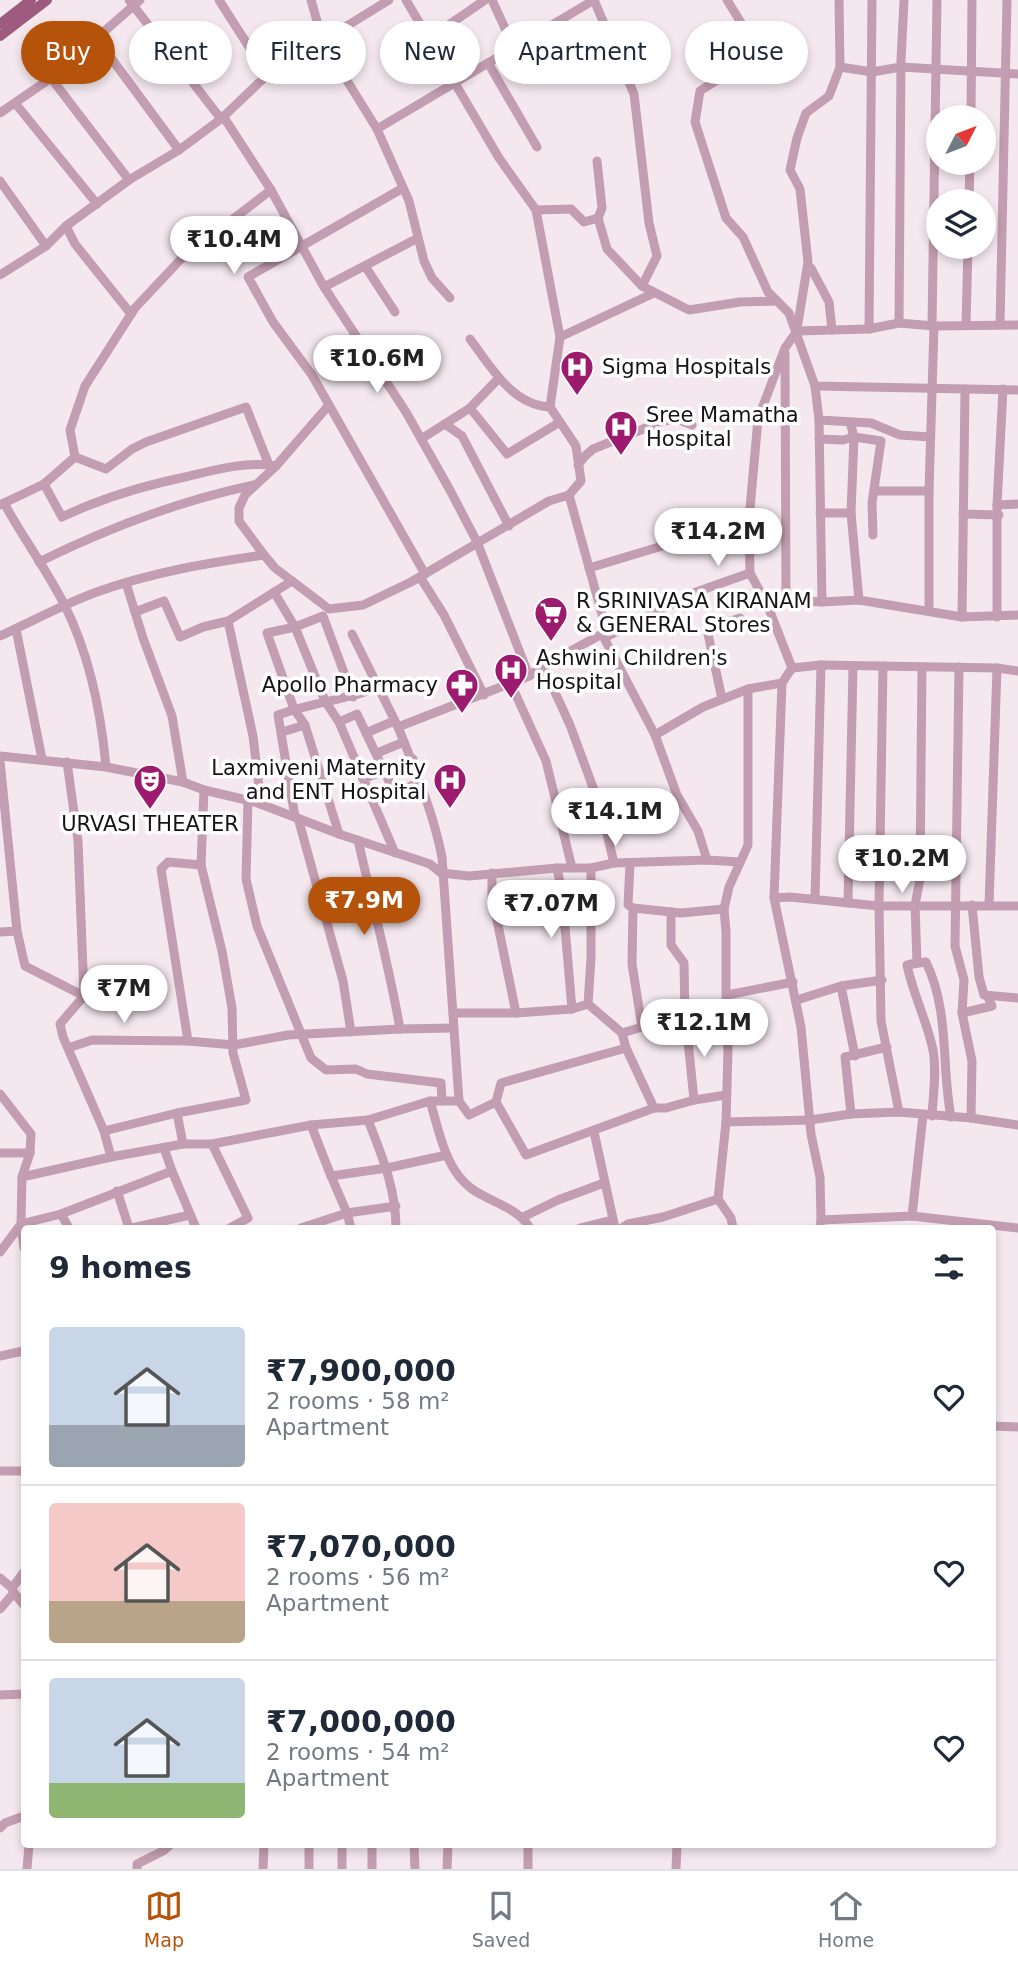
<!DOCTYPE html>
<meta charset="utf-8">
<style>
body{margin:0;font-family:"DejaVu Sans",sans-serif;background:#f6f6f7;color:#1f2937;height:100vh;display:flex;flex-direction:column;font-size:26px;white-space:nowrap}
*{box-sizing:border-box;margin:0}
p{font-size:23px;color:#747a83}
.icon{flex:none;width:38px;height:38px;fill:none;stroke:currentColor;stroke-width:2;stroke-linecap:round;stroke-linejoin:round}
.map{position:relative;flex:1;overflow:hidden}
.sheet{position:absolute;left:21px;top:1225px;width:975px;height:623px;display:flex;flex-direction:column;background:#fff;border-radius:7px;box-shadow:0 4px 10px #0003}
.sheet>*{flex:none}
.banner{position:absolute;left:21px;top:21px;width:976px;height:63px;display:flex;gap:14px}
.needle{width:46px;rotate:48deg}
.controls{position:absolute;left:926px;top:105px;display:grid;gap:14px}
.controls a{display:grid;place-items:center;width:70px;height:70px;border-radius:50%;background:#fff;box-shadow:0 4px 10px #0003;font-size:35px}
.price{position:absolute;translate:-50% -60px;padding:0 16px;border-radius:24px;background:#fff;color:#222;font-size:23px;line-height:46px;filter:drop-shadow(0 2px 4px #0008)}
.price::after{content:'';position:absolute;left:50%;top:42px;width:21px;height:16px;margin-left:-10px;background:inherit;clip-path:polygon(0 0,100% 0,50% 100%)}
.price.current{background:#b45309;color:#fff}
ul{padding:0;list-style:none}
li{display:flex;align-items:center;gap:21px;height:175px;padding:0 28px}
li+li{border-top:2px solid #e0e1e3}
li span{display:grid;place-items:center;flex:none;width:196px;height:140px;border-radius:7px;color:#555}
li>.icon{margin-inline-start:auto}
span .icon{width:84px;height:84px;fill:#fffc;stroke-width:1}
li b{font-size:30px}
h2{display:flex;justify-content:space-between;align-items:center;height:84px;padding:0 28px;font-size:30px}
.pill{padding:0 24px;border-radius:32px;background:#fff;box-shadow:0 4px 10px #0003;font-size:24px;line-height:63px}
.pill.current{background:#b45309;color:#fff}
.tabs{display:flex;justify-content:space-around;align-items:center;height:98px;border-top:2px solid #e0e1e3;background:#fff;font-size:19px;color:#747a83}
.tabs a{display:grid;justify-items:center;gap:4px}
.tabs .current{color:#b45309}
.map>svg:first-child{display:block}
.lines{fill:none;stroke-linecap:round;stroke-linejoin:round}
.minor{stroke:#c39db1;stroke-width:9}
.major{stroke:#9c5b7f;stroke-width:10}
.labels{text-anchor:middle;dominant-baseline:central;stroke-width:7;stroke-linejoin:round;paint-order:stroke}
.poi-label{font-size:21px;fill:#171315;stroke:#fff;text-anchor:start}
</style>
<div class="map">
<svg width="1018" height="1869" viewBox="0 0 1018 1869">
<rect width="100%" height="100%" fill="#f4e8ee"/>
<g class="lines">
<g class="minor">
<polyline points="129,0 221,119"/>
<polyline points="219,0 267,75"/>
<polyline points="311,0 323,42 377,129 594,0"/>
<polyline points="406,0 499,158 536,210 560,337 550,407 576,446 581,481 569,495 608,636"/>
<polyline points="492,0 514,48"/>
<polyline points="594,0 634,94 649,223 657,256 642,286"/>
<polyline points="727,0 748,34 756,55 700,91 695,122 726,218 743,237 768,292 789,313 815,386 1018,390"/>
<polyline points="97,39 179,150"/>
<polyline points="428,39 485,0"/>
<polyline points="488,63 537,147"/>
<polyline points="840,67 872,72 901,67 1018,74"/>
<polyline points="51,78 129,180"/>
<polyline points="15,103 97,204"/>
<polyline points="0,113 51,78 140,0"/>
<polyline points="223,116 271,190 324,287 406,412 451,492 477,542 529,676"/>
<polyline points="971,117 972,0"/>
<polyline points="377,129 409,201 424,261 432,278 450,298"/>
<polyline points="597,161 602,208 598,218 607,249 642,286 689,310 740,302 777,301"/>
<polyline points="0,181 46,246"/>
<polyline points="403,188 248,277 273,322 312,375 425,574"/>
<polyline points="969,201 970,163"/>
<polyline points="536,210 571,209 584,222 598,218"/>
<polyline points="66,226 75,244 131,314"/>
<polyline points="365,266 395,312"/>
<polyline points="808,267 811,268 829,302 832,330"/>
<polyline points="0,275 46,246 66,226 129,180 179,150 221,119 267,75 389,0"/>
<polyline points="324,287 418,238"/>
<polyline points="899,323 901,60 904,0"/>
<polyline points="966,324 968,247"/>
<polyline points="1000,325 1007,0"/>
<polyline points="932,326 937,0"/>
<polyline points="797,329 808,262 800,189 790,170 797,138 806,113 829,96 840,67 839,0"/>
<polyline points="869,329 872,0"/>
<polyline points="560,337 654,293"/>
<path d="M470 339C491 367 512 405 550 407"/>
<polyline points="785,353 786,600"/>
<polyline points="815,386 819,420 822,602"/>
<polyline points="470,408 507,454 560,422"/>
<polyline points="819,420 871,423 900,435 930,437"/>
<polyline points="850,422 854,437 851,513 859,600"/>
<polyline points="445,424 462,436 509,526"/>
<polyline points="421,439 470,408 499,378"/>
<polyline points="819,439 843,440 854,437 881,441 872,503 873,535"/>
<polyline points="75,457 106,469 132,449 146,442 246,407 269,465"/>
<polyline points="578,465 585,456 593,449 663,421 677,419 692,425"/>
<path d="M44 484 62 517C102 498 142 486 185 477 215 470 245 461 276 466"/>
<polyline points="874,491 929,491"/>
<path d="M4 503C23 538 47 570 65 606 90 656 101 712 106 767"/>
<polyline points="0,505 44,484 75,457 70,430 85,386 135,308 181,259 271,190"/>
<polyline points="997,505 1018,504"/>
<polyline points="820,513 851,513"/>
<polyline points="963,514 999,515"/>
<polyline points="264,555 239,521 239,508 245,495 276,466 329,405"/>
<path d="M39 562C108 528 178 501 254 485"/>
<polyline points="589,568 749,520"/>
<polyline points="420,577 444,615 484,695"/>
<polyline points="126,583 143,638 172,716 183,782"/>
<polyline points="274,592 295,627 267,633 294,709 305,725 339,834"/>
<polyline points="767,604 786,600 822,602 859,600 962,617 1018,615"/>
<polyline points="929,611 929,491 934,326"/>
<polyline points="135,612 164,601 180,637 203,627 228,621 292,581"/>
<polyline points="962,617 965,389"/>
<polyline points="997,617 997,505 1003,389"/>
<polyline points="228,621 253,736 261,804"/>
<polyline points="16,629 42,759"/>
<polyline points="352,634 398,727"/>
<polyline points="602,634 655,735 703,707 748,689"/>
<path d="M0 636C31 622 62 605 94 593 149 573 206 563 264 555L275 568 329 609 363 605 411 582 549 501 569 495"/>
<polyline points="543,666 570,725 601,809 614,863"/>
<polyline points="883,666 879,906 881,1021 899,1112"/>
<path d="M922 667 920 879 915 905 917 963 907 965C913 994 927 1021 933 1050 937 1072 933 1095 932 1116"/>
<polyline points="959,667 955,946 964,980 962,1013 972,1061 971,1118"/>
<polyline points="792,668 767,604 750,573 749,520 758,419 785,348 797,331 869,329 899,323 934,326 1018,325"/>
<polyline points="792,668 821,665 997,668 1018,671"/>
<polyline points="782,683 774,898 801,1027 811,1134 820,1177 821,1220"/>
<polyline points="511,684 546,761 572,868"/>
<polyline points="353,697 323,616 295,627 325,701 339,722 395,853"/>
<polyline points="722,699 708,634 710,628 740,618"/>
<polyline points="339,722 357,714 395,794 419,782"/>
<polyline points="282,732 305,725"/>
<polyline points="366,733 394,721"/>
<polyline points="655,735 677,795 698,831 707,860"/>
<polyline points="377,753 404,742"/>
<polyline points="0,756 106,767 183,782 204,790 255,802 339,834 430,864 441,873 469,876 557,868 591,868 614,863 707,860 740,862"/>
<polyline points="0,761 17,931 0,932"/>
<polyline points="363,779 413,759"/>
<polyline points="248,800 246,879 257,926 311,1058 326,1070 356,1069 367,1074 441,1083 442,1101"/>
<path d="M295 817 278 715C310 703 344 700 377 688"/>
<polyline points="298,818 343,981 351,1032"/>
<path d="M358 840C372 903 389 965 400 1029"/>
<polyline points="630,864 628,905 633,908 632,964 642,1027 686,1021 685,1019 726,1016"/>
<polyline points="201,865 168,862 161,869 188,1041 234,1045 288,1035 400,1029 452,1028"/>
<polyline points="557,868 562,893 572,1009"/>
<polyline points="492,873 492,896 516,1013 572,1009 588,1004 591,958 591,868"/>
<polyline points="774,898 790,897 879,906 1018,906"/>
<polyline points="815,899 821,665"/>
<polyline points="848,903 853,666"/>
<polyline points="972,905 979,977 984,995 1018,998"/>
<polyline points="989,905 997,668"/>
<polyline points="633,908 681,913 724,909"/>
<polyline points="671,912 671,945 684,963 685,1019"/>
<polyline points="17,931 25,966 84,996 78,841 67,762"/>
<path d="M912 964 926 962C950 1012 941 1065 951 1117"/>
<polyline points="727,995 793,982"/>
<polyline points="84,996 60,1024 63,1037 104,1131 111,1157"/>
<polyline points="797,1000 841,986"/>
<polyline points="588,1004 622,1033"/>
<polyline points="453,1013 516,1013"/>
<polyline points="962,1013 992,1006 987,995"/>
<polyline points="686,1021 694,1100"/>
<polyline points="642,1027 622,1033 626,1048 654,1108 666,1108 694,1100 726,1095"/>
<polyline points="68,1048 92,1040 188,1041"/>
<polyline points="855,1056 841,986 882,980"/>
<polyline points="0,1094 31,1134 30,1153 22,1177"/>
<path d="M430 1101C439 1130 445 1170 472 1189 492 1203 517 1207 530 1228"/>
<polyline points="459,1101 469,1115 496,1102 526,1155 654,1108"/>
<polyline points="496,1102 501,1083 626,1048"/>
<polyline points="177,1113 183,1144"/>
<polyline points="851,1114 845,1057 887,1047"/>
<path d="M368 1120C382 1156 396 1189 396 1228"/>
<polyline points="726,1122 810,1120 851,1114 899,1112 971,1118 1018,1125"/>
<polyline points="311,1125 331,1176 387,1168 447,1155"/>
<polyline points="104,1131 177,1113 246,1100 233,1053 232,1008 222,951 201,865 204,790"/>
<polyline points="594,1132 615,1228"/>
<polyline points="212,1144 248,1218 230,1228"/>
<polyline points="0,1153 30,1153"/>
<polyline points="172,1171 196,1228"/>
<polyline points="331,1176 347,1213 351,1228"/>
<polyline points="117,1191 129,1228"/>
<polyline points="718,1199 731,1218 733,1228"/>
<polyline points="61,1214 172,1171 164,1148"/>
<polyline points="912,1216 923,1115"/>
<polyline points="523,1217 558,1200 604,1183"/>
<polyline points="132,1228 190,1215"/>
<polyline points="301,1228 347,1213 396,1206"/>
<polyline points="580,1228 612,1220"/>
<polyline points="622,1228 628,1224 663,1217 718,1199 726,1122 728,1050 726,1016 726,932 724,909 729,887 748,845 748,689 782,683 792,668"/>
<polyline points="820,1228 821,1220 912,1216 1018,1228"/>
<polyline points="24,1248 21,1224 61,1214 69,1228"/>
<path d="M0 1252 21 1224 22 1177 111 1157 183 1144H212L311 1125 368 1120 430 1101H459L442 857C433 812 415 769 398 727L529 676 543 666 602 634 608 636 696 592 750 573"/>
<polyline points="0,1356 23,1351"/>
<polyline points="992,1426 1018,1427"/>
<polyline points="0,1471 24,1471"/>
<polyline points="0,1578 12,1588"/>
<polyline points="14,1593 24,1605"/>
<polyline points="0,1609 14,1593 12,1588 24,1572"/>
<polyline points="0,1695 24,1694"/>
<polyline points="0,1828 5,1823 24,1816"/>
<polyline points="414,1844 415,1869"/>
<polyline points="27,1869 29,1844"/>
<polyline points="137,1869 137,1864 163,1851 171,1844"/>
<polyline points="263,1869 264,1844"/>
<polyline points="309,1869 309,1844"/>
<polyline points="342,1869 342,1844"/>
<polyline points="372,1869 372,1844"/>
<polyline points="447,1869 448,1844"/>
<polyline points="528,1869 528,1844"/>
<polyline points="676,1869 677,1844"/>
</g>
<g class="major">
<polyline points="0,24 31,0"/>
<polyline points="0,36 47,0"/>
</g>
</g>
<defs>
<symbol id="hospital-pin" viewBox="-11 -11 22 30"><path d="M0 17L-7.5 6A9.5 9.5 0 1 1 7.5 6Z" fill="#9c1b6f" stroke="#fff"/><path d="M-5-5h3v3.5h4V-5h3V5h-3V1.5h-4V5h-3Z" fill="#fff"/></symbol>
<symbol id="supermarket-pin" viewBox="-11 -11 22 30"><path d="M0 17L-7.5 6A9.5 9.5 0 1 1 7.5 6Z" fill="#9c1b6f" stroke="#fff"/><path d="M-6-5.5h2.5l.6 2H6L4.5 2H-2.5L-4.4-4H-6ZM-1.5 3.2a1.3 1.3 0 1 0 .1 0ZM3 3.2a1.3 1.3 0 1 0 .1 0Z" fill="#fff"/></symbol>
<symbol id="pharmacy-pin" viewBox="-11 -11 22 30"><path d="M0 17L-7.5 6A9.5 9.5 0 1 1 7.5 6Z" fill="#9c1b6f" stroke="#fff"/><path d="M-2-6h4v4h4v4h-4v4h-4v-4h-4v-4h4Z" fill="#fff"/></symbol>
<symbol id="theatre-pin" viewBox="-11 -11 22 30"><path d="M0 17L-7.5 6A9.5 9.5 0 1 1 7.5 6Z" fill="#9c1b6f" stroke="#fff"/><path d="M-5-5.5Q0-4 5-5.5V0Q5 5 0 6Q-5 5-5 0ZM-3.3-2.5H-1v1.5H-3.3ZM1-2.5H3.3v1.5H1ZM-2.8 1Q0 5.5 2.8 1Z" fill="#fff"/></symbol>
</defs>
<g fill-rule="evenodd">
<use href="#hospital-pin" x="558" y="348" width="38" height="52"/>
<use href="#hospital-pin" x="602" y="408" width="38" height="52"/>
<use href="#supermarket-pin" x="532" y="594" width="38" height="52"/>
<use href="#hospital-pin" x="492" y="651" width="38" height="52"/>
<use href="#pharmacy-pin" x="443" y="666" width="38" height="52"/>
<use href="#hospital-pin" x="431" y="761" width="38" height="52"/>
<use href="#theatre-pin" x="131" y="762" width="38" height="52"/>
</g>
<g class="labels">
<g class="poi-label">
<text x="602" y="367">Sigma Hospitals</text>
<text x="646" y="415">Sree Mamatha<tspan x="646" dy="24">Hospital</tspan></text>
<text x="576" y="601">R SRINIVASA KIRANAM<tspan x="576" dy="24">&amp; GENERAL Stores</tspan></text>
<text x="536" y="658">Ashwini Children's<tspan x="536" dy="24">Hospital</tspan></text>
<text x="438" y="685" text-anchor="end">Apollo Pharmacy</text>
<text x="426" y="768" text-anchor="end">Laxmiveni Maternity<tspan x="426" dy="24">and ENT Hospital</tspan></text>
<text x="150" y="824" text-anchor="middle">URVASI THEATER</text>
</g>
</g>
</svg>
<div class="controls">
<a><svg class="needle" viewBox="-14 -14 28 28"><path d="M0-13l5 13h-10z" fill="#e53935"/><path d="M0 13l5-13h-10z" fill="#747a83"/></svg></a>
<a><svg class="icon" aria-label="layers" viewBox="0 0 24 24"><path d="M12 4l9 5-9 5-9-5zM3 14l9 5 9-5"/></svg></a>
</div>
<b class="price" style="left:234px;top:276px">₹10.4M</b>
<b class="price" style="left:377px;top:395px">₹10.6M</b>
<b class="price" style="left:718px;top:568px">₹14.2M</b>
<b class="price" style="left:615px;top:848px">₹14.1M</b>
<b class="price" style="left:902px;top:895px">₹10.2M</b>
<b class="price current" style="left:364px;top:937px">₹7.9M</b>
<b class="price" style="left:551px;top:940px">₹7.07M</b>
<b class="price" style="left:124px;top:1025px">₹7M</b>
<b class="price" style="left:704px;top:1059px">₹12.1M</b>
<div class="banner">
<a class="pill current">Buy</a>
<a class="pill">Rent</a>
<a class="pill">Filters</a>
<a class="pill">New</a>
<a class="pill">Apartment</a>
<a class="pill">House</a>
</div>
<section class="sheet">
<h2>9 homes<svg class="icon" aria-label="filters" viewBox="0 0 24 24"><path d="M4 7h16M4 17h16"/><circle cx="9" cy="7" r="2"/><circle cx="15" cy="17" r="2"/></svg></h2>
<ul>
<li><span style="background:linear-gradient(#c9d6e8 70%,#9aa5b1 0)"><svg class="icon" aria-label="home" viewBox="0 0 24 24"><path d="M3 11l9-7 9 7M6 9v11h12V9"/></svg></span><div><b>₹7,900,000</b><p>2 rooms · 58 m²</p><p>Apartment</p></div><svg class="icon" aria-label="heart" viewBox="0 0 24 24"><path d="M12 20l-8-8c-3-5 5-10 8-4 3-6 11-1 8 4z"/></svg></li>
<li><span style="background:linear-gradient(#f6c9c9 70%,#b9a48a 0)"><svg class="icon" aria-label="home" viewBox="0 0 24 24"><path d="M3 11l9-7 9 7M6 9v11h12V9"/></svg></span><div><b>₹7,070,000</b><p>2 rooms · 56 m²</p><p>Apartment</p></div><svg class="icon" aria-label="heart" viewBox="0 0 24 24"><path d="M12 20l-8-8c-3-5 5-10 8-4 3-6 11-1 8 4z"/></svg></li>
<li><span style="background:linear-gradient(#c9d6e8 75%,#8fb573 0)"><svg class="icon" aria-label="home" viewBox="0 0 24 24"><path d="M3 11l9-7 9 7M6 9v11h12V9"/></svg></span><div><b>₹7,000,000</b><p>2 rooms · 54 m²</p><p>Apartment</p></div><svg class="icon" aria-label="heart" viewBox="0 0 24 24"><path d="M12 20l-8-8c-3-5 5-10 8-4 3-6 11-1 8 4z"/></svg></li>
</ul>
</section>
</div>
<nav class="tabs">
<a class="current"><svg class="icon" aria-label="map" viewBox="0 0 24 24"><path d="M3 6l6-2 6 2 6-2v14l-6 2-6-2-6 2zM9 4v14M15 6v14"/></svg>Map</a>
<a><svg class="icon" aria-label="saved" viewBox="0 0 24 24"><path d="M7 4h10v16l-5-4-5 4z"/></svg>Saved</a>
<a><svg class="icon" aria-label="home" viewBox="0 0 24 24"><path d="M3 11l9-7 9 7M6 9v11h12V9"/></svg>Home</a>
</nav>
